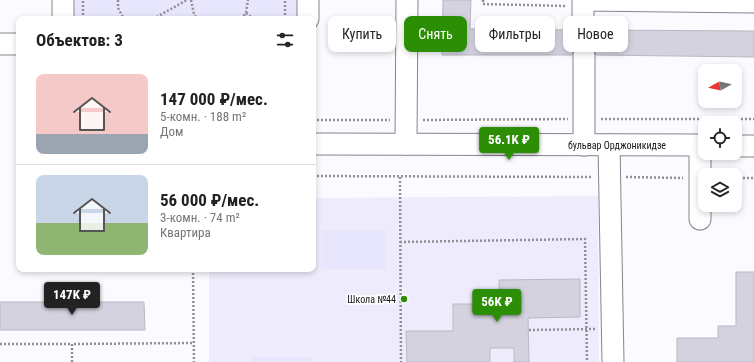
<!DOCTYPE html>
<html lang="ru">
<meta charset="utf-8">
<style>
body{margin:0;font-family:"Roboto Condensed",sans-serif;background:#f6f6f6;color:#222;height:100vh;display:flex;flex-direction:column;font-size:15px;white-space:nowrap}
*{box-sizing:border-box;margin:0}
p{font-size:13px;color:#767676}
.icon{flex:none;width:22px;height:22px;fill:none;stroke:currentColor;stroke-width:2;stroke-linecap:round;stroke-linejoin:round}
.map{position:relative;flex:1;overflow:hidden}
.side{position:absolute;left:16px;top:16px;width:300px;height:256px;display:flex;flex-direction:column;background:#fff;border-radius:8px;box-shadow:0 2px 6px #0003}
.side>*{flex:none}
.hud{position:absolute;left:328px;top:16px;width:366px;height:36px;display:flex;gap:8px}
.needle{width:26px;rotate:262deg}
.buttons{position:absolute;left:698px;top:64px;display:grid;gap:8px}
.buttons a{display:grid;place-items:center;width:44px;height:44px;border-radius:8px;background:#fff;box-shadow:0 2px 6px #0003;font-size:20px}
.price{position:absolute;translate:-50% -34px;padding:0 9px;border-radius:4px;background:#2c8e04;color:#fff;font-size:13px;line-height:26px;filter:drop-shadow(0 1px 2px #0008)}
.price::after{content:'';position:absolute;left:50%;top:24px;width:12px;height:9px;margin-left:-6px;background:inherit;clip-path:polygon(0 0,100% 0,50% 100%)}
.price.on{background:#222;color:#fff}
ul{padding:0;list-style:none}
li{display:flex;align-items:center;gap:12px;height:100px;padding:0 20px}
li+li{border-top:1px solid #e0e0e0}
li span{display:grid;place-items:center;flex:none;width:112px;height:80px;border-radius:8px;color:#555}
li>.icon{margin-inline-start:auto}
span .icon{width:48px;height:48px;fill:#fffc;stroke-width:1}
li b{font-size:17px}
h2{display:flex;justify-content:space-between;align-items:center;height:48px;padding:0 20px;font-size:17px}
.pill{padding:0 14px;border-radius:8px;background:#fff;box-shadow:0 2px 6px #0003;font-size:14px;line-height:36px}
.pill.on{background:#2c8e04;color:#fff}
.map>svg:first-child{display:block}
.built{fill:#eeecfc}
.green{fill:#e8e6fc}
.building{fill:#d3d2de;stroke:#b9b8c3}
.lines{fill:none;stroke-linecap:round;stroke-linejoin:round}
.minor-casing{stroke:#85848f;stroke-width:23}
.path{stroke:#908f93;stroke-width:2.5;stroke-dasharray:2 2;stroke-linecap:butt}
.minor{stroke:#fff;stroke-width:21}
.poi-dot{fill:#2c8e04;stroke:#fff;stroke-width:1.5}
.labels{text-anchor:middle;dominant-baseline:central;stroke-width:3.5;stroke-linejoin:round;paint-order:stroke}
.street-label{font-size:10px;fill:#17161a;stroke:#fff}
.poi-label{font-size:10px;fill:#17161a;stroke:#fff;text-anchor:end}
</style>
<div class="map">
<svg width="754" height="362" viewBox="0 0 754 362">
<rect width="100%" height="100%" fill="#fbfaff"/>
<polygon class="built" points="598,196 599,362 209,362 209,269 313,269 313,198"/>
<g class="green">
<polygon points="75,0 300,0 299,19 74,19"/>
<rect x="322" y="230" width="64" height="39"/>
<rect x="252" y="357" width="61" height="5"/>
</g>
<g class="building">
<polygon points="443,0 471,0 470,29 571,30 573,36 577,41 583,42 589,40 594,36 595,30 754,31 754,57 596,55 594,49 590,44 584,43 578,44 574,49 572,55 442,55"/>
<polygon points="736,272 754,272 754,362 677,362 677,338 718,338 718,326 736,326"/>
<polygon points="580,279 580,317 528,318 529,362 514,362 514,348 490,348 490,362 407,362 406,331 453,331 453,304 499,304 499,280"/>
<polygon points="0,302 144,302 145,330 0,330"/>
</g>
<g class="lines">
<defs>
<g id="minor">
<polyline points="63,19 63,0"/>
<polyline points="308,19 308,0"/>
<polyline points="583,30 583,0 754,2"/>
<polyline points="0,44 19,44"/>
<polyline points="584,55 584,145"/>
<polyline points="313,144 705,145"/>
<polyline points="406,144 407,0"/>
<polyline points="609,145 613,362"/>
<polyline points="700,145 700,219"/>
<polyline points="735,146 754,146"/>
</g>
</defs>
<use href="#minor" class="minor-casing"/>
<g class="path">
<polyline points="118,0 118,8 124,19"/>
<polyline points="191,0 194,14 197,19"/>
<polyline points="483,0 483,4 566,6"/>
<polyline points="246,13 254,19"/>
<polyline points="83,19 83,0"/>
<polyline points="153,19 187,0"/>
<polyline points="241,19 246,13 248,0"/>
<polyline points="285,19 285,0"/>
<polyline points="601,119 754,119"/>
<polyline points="313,120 390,120"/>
<polyline points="423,120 568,119"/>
<polyline points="313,176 593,177"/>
<polyline points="400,177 401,362"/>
<polyline points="626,177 683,178"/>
<polyline points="735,178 754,178"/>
<polyline points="400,242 585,239 587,362"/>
<polyline points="193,269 194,362"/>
<polyline points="529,330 596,329"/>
<polyline points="0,344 72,344"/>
<polyline points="72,362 72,344 194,343"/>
</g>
<use href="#minor" class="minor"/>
</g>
<circle class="poi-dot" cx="404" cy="299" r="4"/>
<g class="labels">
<g class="street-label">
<text x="617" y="145">бульвар Орджоникидзе</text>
</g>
<g class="poi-label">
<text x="396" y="299">Школа №44</text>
</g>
</g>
</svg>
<div class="buttons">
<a><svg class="needle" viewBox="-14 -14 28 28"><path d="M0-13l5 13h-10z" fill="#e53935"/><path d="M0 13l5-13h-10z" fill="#767676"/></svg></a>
<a><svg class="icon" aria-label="locate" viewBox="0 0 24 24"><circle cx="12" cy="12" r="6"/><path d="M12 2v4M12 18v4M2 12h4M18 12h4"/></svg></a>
<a><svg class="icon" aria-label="layers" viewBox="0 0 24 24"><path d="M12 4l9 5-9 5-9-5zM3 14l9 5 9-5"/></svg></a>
</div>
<b class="price" style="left:509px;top:161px">56.1K ₽</b>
<b class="price on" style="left:72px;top:316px">147K ₽</b>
<b class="price" style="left:497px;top:323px">56K ₽</b>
<div class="hud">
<a class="pill">Купить</a>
<a class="pill on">Снять</a>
<a class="pill">Фильтры</a>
<a class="pill">Новое</a>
</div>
<section class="side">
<h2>Объектов: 3<svg class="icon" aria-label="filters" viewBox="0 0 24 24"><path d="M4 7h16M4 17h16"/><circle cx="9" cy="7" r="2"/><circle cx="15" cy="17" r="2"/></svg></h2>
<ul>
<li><span style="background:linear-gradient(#f6c9c9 75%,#9aa5b1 0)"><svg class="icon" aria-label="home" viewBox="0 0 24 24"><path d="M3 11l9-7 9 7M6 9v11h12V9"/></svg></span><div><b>147 000 ₽/мес.</b><p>5-комн. · 188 m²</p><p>Дом</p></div></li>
<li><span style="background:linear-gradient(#c9d6e8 60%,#8fb573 0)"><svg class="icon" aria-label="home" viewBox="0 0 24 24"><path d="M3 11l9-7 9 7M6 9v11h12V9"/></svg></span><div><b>56 000 ₽/мес.</b><p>3-комн. · 74 m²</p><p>Квартира</p></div></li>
</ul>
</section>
</div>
